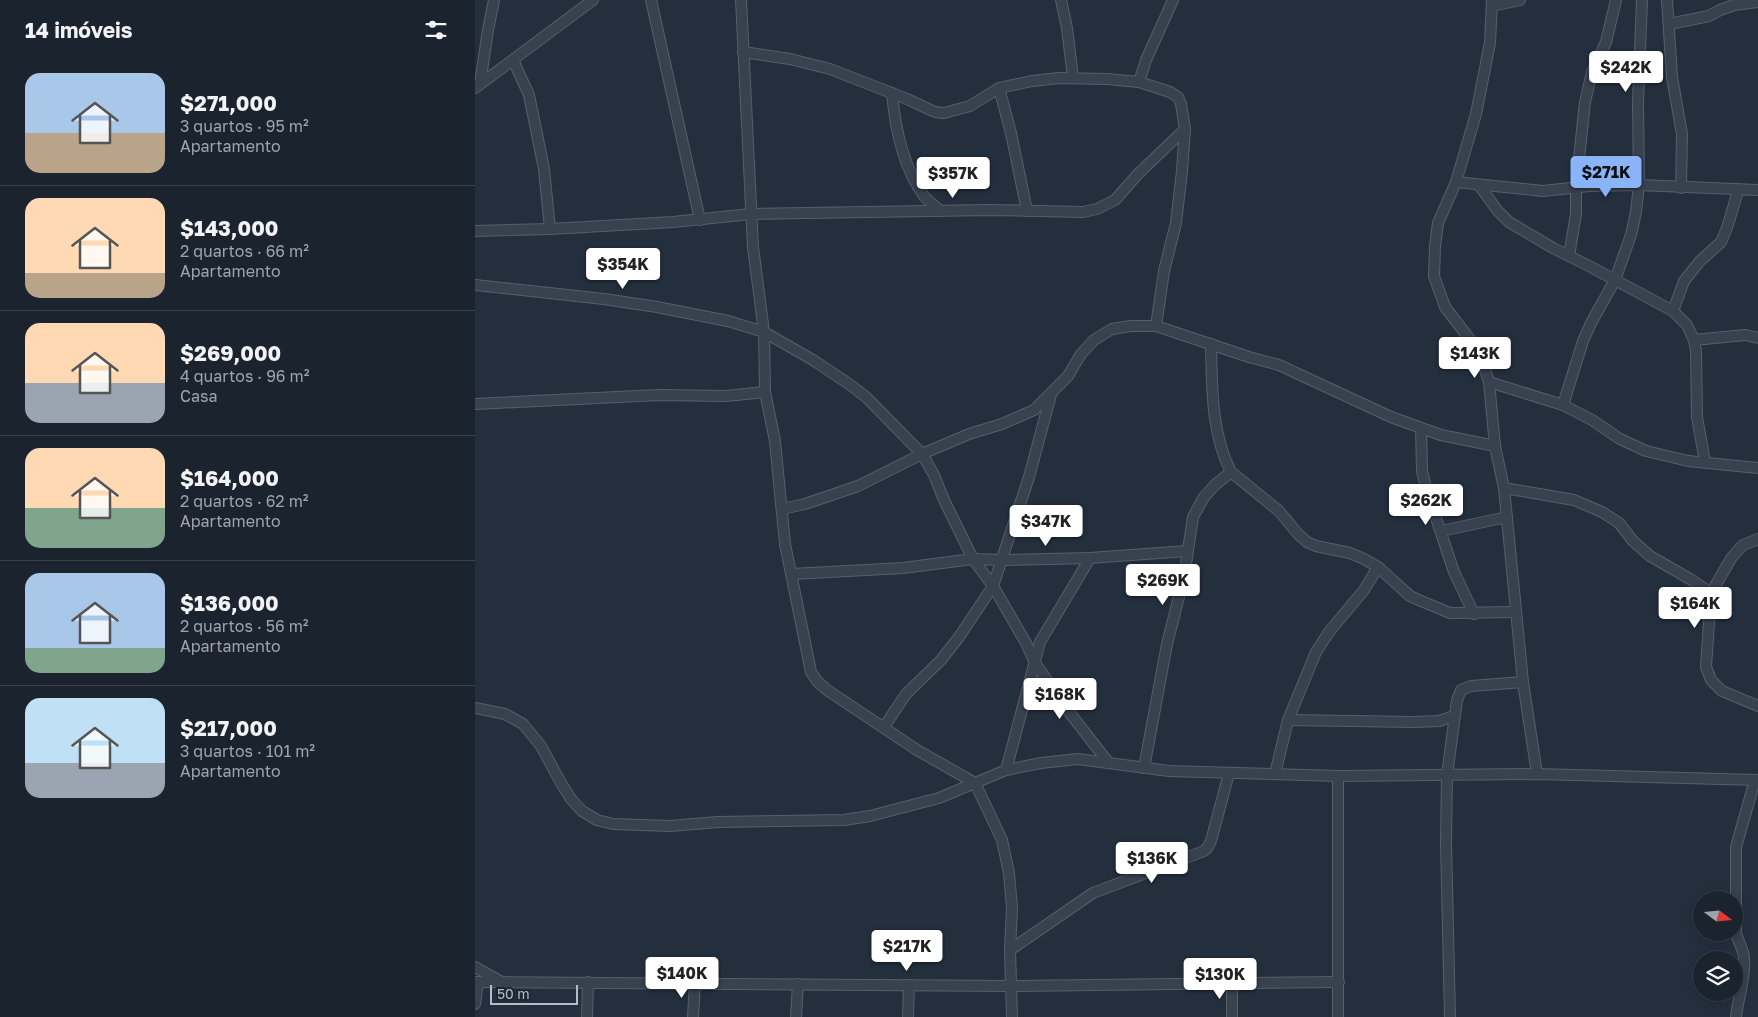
<!DOCTYPE html>
<html lang="pt">
<meta charset="utf-8">
<style>
body{margin:0;font-family:"Golos Text",sans-serif;background:#242b36;color:#f1f3f6;height:100vh;display:flex;flex-direction:column;font-size:19px;white-space:nowrap}
*{box-sizing:border-box;margin:0}
p{font-size:16px;color:#a0a4aa}
.icon{flex:none;width:28px;height:28px;fill:none;stroke:currentColor;stroke-width:2;stroke-linecap:round;stroke-linejoin:round}
.map{position:relative;flex:1;overflow:hidden}
.side{display:flex;flex-direction:column;background:#1b232e;width:475px}
.side>*{flex:none}
.needle{width:32px;rotate:106deg}
.tools{position:absolute;left:1218px;top:891px;display:grid;gap:10px}
.tools a{display:grid;place-items:center;width:50px;height:50px;border-radius:50%;background:#1b232e;box-shadow:0 2px 12px #0003,0 0 0 1px #39404a;font-size:25px}
.scale{position:absolute;left:15px;bottom:12px;width:88px;box-sizing:border-box;padding-left:5px;border:2px solid #b4bcc9;border-top:0;font-size:14px;line-height:18px;white-space:nowrap;color:#b4bcc9;-webkit-text-stroke:4px #1d2633;paint-order:stroke}
.price{position:absolute;translate:-50% -42px;padding:0 11px;border-radius:5px;background:#fff;color:#222;font-size:16px;line-height:32px;filter:drop-shadow(0 1px 2px #0008)}
.price::after{content:'';position:absolute;left:50%;top:30px;width:15px;height:11px;margin-left:-8px;background:inherit;clip-path:polygon(0 0,100% 0,50% 100%)}
.price.active{background:#8ab4f8;color:#111}
ul{padding:0;list-style:none}
li{display:flex;align-items:center;gap:15px;height:125px;padding:0 25px}
li+li{border-top:1px solid #39404a}
li span{display:grid;place-items:center;flex:none;width:140px;height:100px;border-radius:15px;color:#555}
li>.icon{margin-inline-start:auto}
span .icon{width:60px;height:60px;fill:#fffc;stroke-width:1}
li b{font-size:21px}
h2{display:flex;justify-content:space-between;align-items:center;height:60px;padding:0 25px;font-size:21px}
main{display:flex;flex:1;min-height:0}
.map>svg:first-child{display:block}
.lines{fill:none;stroke-linecap:round;stroke-linejoin:round}
.street-casing{stroke:#565f6c;stroke-width:12}
.street{stroke:#38414e;stroke-width:10}
</style>
<main>
<section class="side">
<h2>14 imóveis<svg class="icon" aria-label="filters" viewBox="0 0 24 24"><path d="M4 7h16M4 17h16"/><circle cx="9" cy="7" r="2"/><circle cx="15" cy="17" r="2"/></svg></h2>
<ul>
<li><span style="background:linear-gradient(#a9c7e8 60%,#b9a48a 0)"><svg class="icon" aria-label="home" viewBox="0 0 24 24"><path d="M3 11l9-7 9 7M6 9v11h12V9"/></svg></span><div><b>$271,000</b><p>3 quartos · 95 m²</p><p>Apartamento</p></div></li>
<li><span style="background:linear-gradient(#ffd9b3 75%,#b9a48a 0)"><svg class="icon" aria-label="home" viewBox="0 0 24 24"><path d="M3 11l9-7 9 7M6 9v11h12V9"/></svg></span><div><b>$143,000</b><p>2 quartos · 66 m²</p><p>Apartamento</p></div></li>
<li><span style="background:linear-gradient(#ffd9b3 60%,#9aa5b1 0)"><svg class="icon" aria-label="home" viewBox="0 0 24 24"><path d="M3 11l9-7 9 7M6 9v11h12V9"/></svg></span><div><b>$269,000</b><p>4 quartos · 96 m²</p><p>Casa</p></div></li>
<li><span style="background:linear-gradient(#ffd9b3 60%,#7fa58c 0)"><svg class="icon" aria-label="home" viewBox="0 0 24 24"><path d="M3 11l9-7 9 7M6 9v11h12V9"/></svg></span><div><b>$164,000</b><p>2 quartos · 62 m²</p><p>Apartamento</p></div></li>
<li><span style="background:linear-gradient(#a9c7e8 75%,#7fa58c 0)"><svg class="icon" aria-label="home" viewBox="0 0 24 24"><path d="M3 11l9-7 9 7M6 9v11h12V9"/></svg></span><div><b>$136,000</b><p>2 quartos · 56 m²</p><p>Apartamento</p></div></li>
<li><span style="background:linear-gradient(#bfe0f5 65%,#9aa5b1 0)"><svg class="icon" aria-label="home" viewBox="0 0 24 24"><path d="M3 11l9-7 9 7M6 9v11h12V9"/></svg></span><div><b>$217,000</b><p>3 quartos · 101 m²</p><p>Apartamento</p></div></li>
</ul>
</section>
<div class="map">
<svg width="1283" height="1017" viewBox="0 0 1283 1017">
<rect width="100%" height="100%" fill="#242f3e"/>
<g class="lines">
<defs>
<g id="street">
<polyline points="176,0 225,220"/>
<polyline points="266,0 278,247 289,332 290,392 300,441 310,544 336,672 342,681 352,690 442,750 500,783 527,840 534,873 537,908 535,950 537,1017"/>
<polyline points="586,0 592,28 598,78"/>
<polyline points="1017,0 1015,43 1001,114 981,182 963,223 960,247 959,276 970,307 1000,346 1009,366 1014,382 1020,446 1029,488 1048,682 1062,774"/>
<polyline points="1192,0 1197,77 1207,134 1206,188"/>
<polyline points="1017,6 1045,0"/>
<polyline points="1194,24 1234,16 1245,10 1259,5 1283,2"/>
<polyline points="268,52 315,59 355,69 432,99 460,112 469,113 495,106 524,88 557,81 584,78 632,79 664,82 695,92 703,97 706,104 710,129 707,171 701,223 689,271 681,326"/>
<polyline points="38,60 54,95 69,169 75,229 198,222 276,214 514,210 608,212 622,209 640,200 663,174 710,129"/>
<polyline points="664,82 671,60 698,0"/>
<polyline points="5,84 13,30 19,0"/>
<polyline points="0,88 118,0"/>
<polyline points="524,88 536,133 552,211"/>
<path d="M417 93C420 128 428 167 449 196 454 202 461 207 466 211"/>
<polyline points="981,182 1068,191 1114,186 1164,185 1283,190"/>
<polyline points="1004,185 1022,210 1034,222 1078,248 1114,266 1198,311 1212,325 1219,340 1221,351 1222,417 1230,462"/>
<polyline points="0,231 75,229"/>
<polyline points="1094,256 1101,214 1101,187 1110,102 1117,72 1131,42 1141,0"/>
<polyline points="0,285 129,299 182,307 253,321 289,332 338,360 374,384 391,397 447,454 459,475 469,500 498,559 518,586 551,643 559,661 587,703 633,762"/>
<polyline points="1198,311 1209,281 1225,261 1246,242 1252,228 1263,191"/>
<polyline points="1219,340 1270,335 1283,338"/>
<path d="M736 344C737 387 736 433 756 472L804 511 823 534 832 542 841 546 875 553 889 559 903 567 935 596 946 601 975 613 1041 612"/>
<polyline points="1014,382 1088,405 1117,420 1145,439 1171,451 1213,461 1283,468"/>
<polyline points="0,404 183,395 251,396 290,392"/>
<polyline points="1088,405 1108,341 1116,323 1140,280 1156,235 1161,212 1164,185 1163,102 1167,0"/>
<polyline points="946,428 947,471 952,491 979,572 999,614"/>
<polyline points="1029,488 1099,500 1127,512 1144,523 1158,541 1175,556 1215,579 1236,593"/>
<polyline points="307,509 330,504 383,486 447,454 494,434 527,424 559,410 593,376 606,354 619,340 637,329 656,326 681,326 774,357 804,365 916,417 966,435 1020,446"/>
<polyline points="966,531 1032,517"/>
<polyline points="1283,539 1268,545 1257,557 1236,593 1231,667 1236,680 1247,691 1283,706"/>
<polyline points="317,574 428,568 498,559 527,560 615,558 712,551"/>
<polyline points="0,708 30,714 48,724 66,746 86,783 96,799 107,811 122,820 138,824 195,826 243,822 369,820 395,816 464,798 531,770 566,763 603,759 694,771 863,776 1062,774 1283,780"/>
<polyline points="813,720 940,722 964,721 979,716"/>
<polyline points="409,727 431,694 466,660 484,637 518,586 554,477 576,395"/>
<polyline points="669,768 692,644 709,577 718,517 729,497 740,485 756,472"/>
<polyline points="531,770 565,642 615,558"/>
<polyline points="800,774 813,720 841,652 854,632 889,590 903,567"/>
<polyline points="535,950 618,893 729,851 733,847 736,841 754,773"/>
<polyline points="0,967 25,981"/>
<polyline points="0,982 536,986 864,982"/>
<polyline points="0,1004 3,982"/>
<polyline points="112,1017 113,982"/>
<polyline points="218,1017 220,983"/>
<polyline points="321,1017 323,984"/>
<polyline points="433,1017 434,985"/>
<polyline points="757,1017 757,983"/>
<polyline points="863,1017 863,776"/>
<polyline points="975,1017 971,842 972,775 982,700 986,690 996,686 1048,682"/>
<path d="M1261 1017C1263 997 1271 978 1269 958 1269 949 1262 941 1261 932V847L1280 780"/>
</g>
</defs>
<use href="#street" class="street-casing"/>
<use href="#street" class="street"/>
</g>
</svg>
<div class="tools">
<a><svg class="needle" viewBox="-14 -14 28 28"><path d="M0-13l5 13h-10z" fill="#e53935"/><path d="M0 13l5-13h-10z" fill="#a0a4aa"/></svg></a>
<a><svg class="icon" aria-label="layers" viewBox="0 0 24 24"><path d="M12 4l9 5-9 5-9-5zM3 14l9 5 9-5"/></svg></a>
</div>
<div class="scale">50 m</div>
<b class="price" style="left:1151px;top:93px">$242K</b>
<b class="price active" style="left:1131px;top:198px">$271K</b>
<b class="price" style="left:478px;top:199px">$357K</b>
<b class="price" style="left:148px;top:290px">$354K</b>
<b class="price" style="left:1000px;top:379px">$143K</b>
<b class="price" style="left:951px;top:526px">$262K</b>
<b class="price" style="left:571px;top:547px">$347K</b>
<b class="price" style="left:688px;top:606px">$269K</b>
<b class="price" style="left:1220px;top:629px">$164K</b>
<b class="price" style="left:585px;top:720px">$168K</b>
<b class="price" style="left:677px;top:884px">$136K</b>
<b class="price" style="left:432px;top:972px">$217K</b>
<b class="price" style="left:207px;top:999px">$140K</b>
<b class="price" style="left:745px;top:1000px">$130K</b>
</div>
</main>
